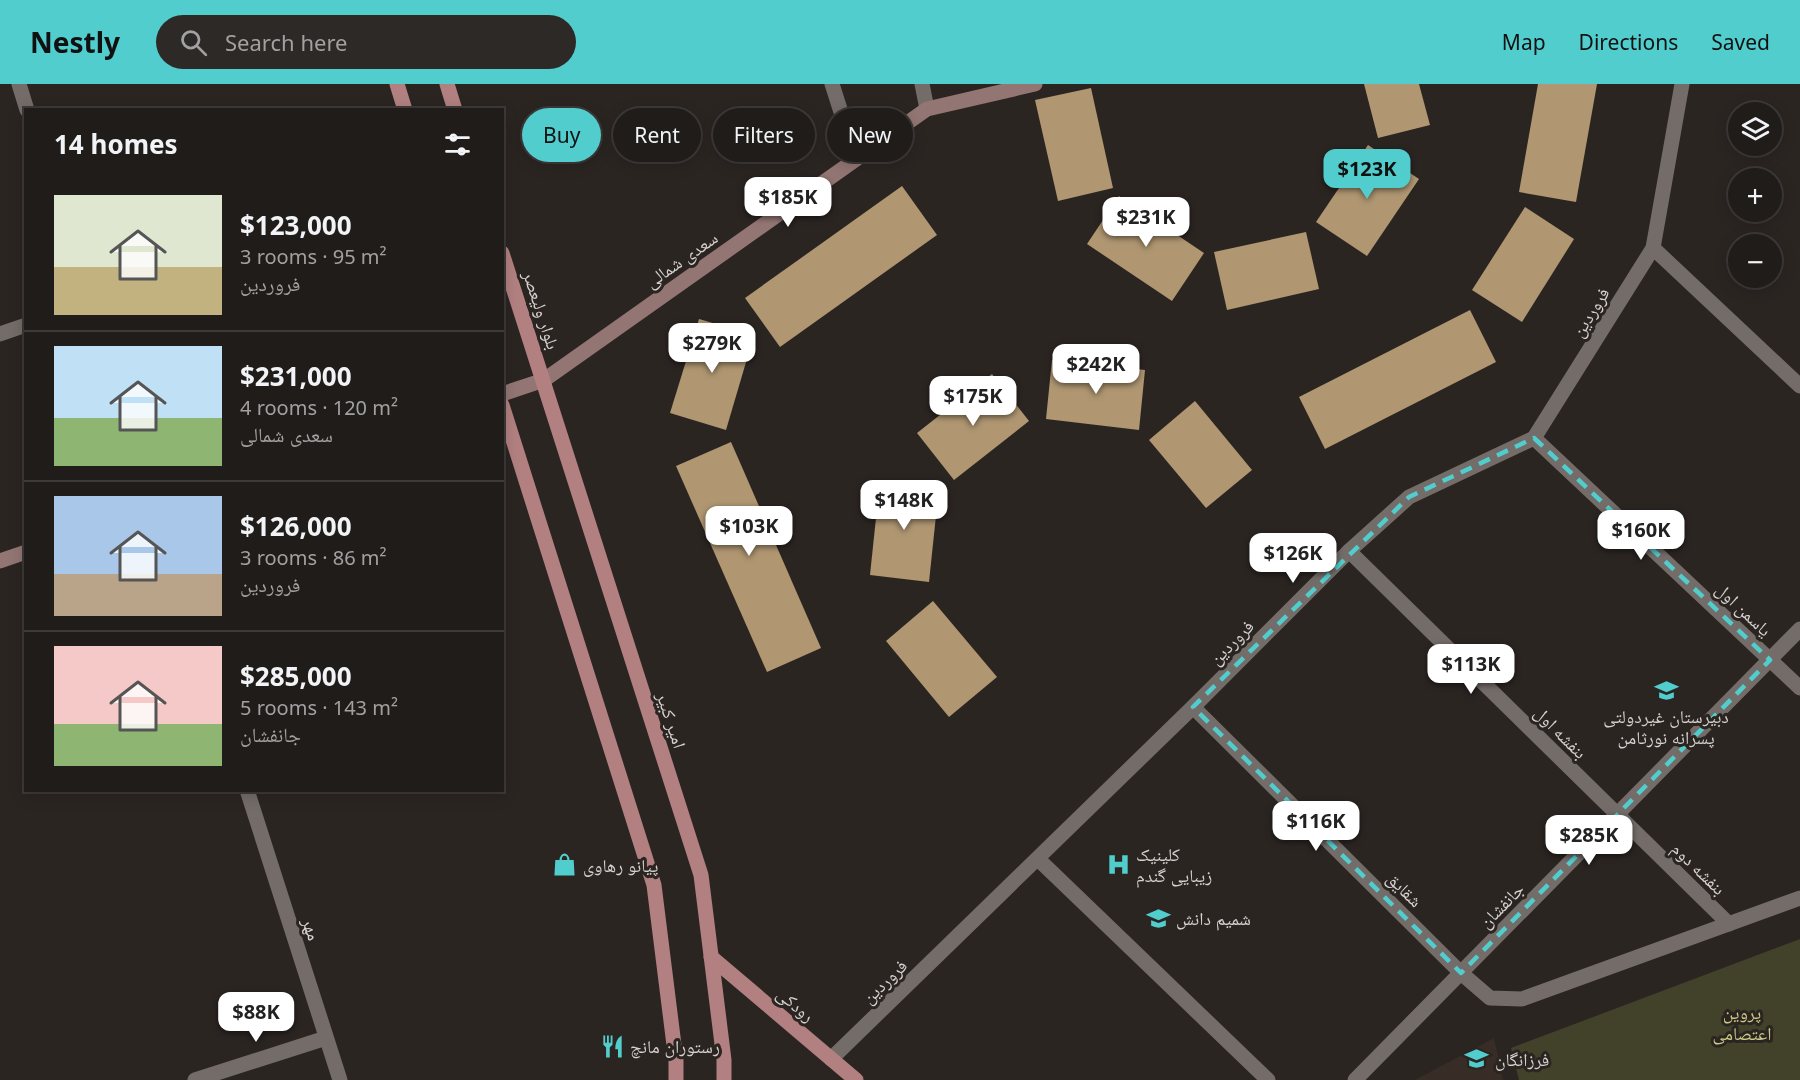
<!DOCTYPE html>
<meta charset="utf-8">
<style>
body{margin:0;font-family:"Noto Sans","Noto Naskh Arabic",sans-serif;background:#2d2927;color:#f1f3f6;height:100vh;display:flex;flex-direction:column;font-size:22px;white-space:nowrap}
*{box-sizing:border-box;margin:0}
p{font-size:20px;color:#a2a1a2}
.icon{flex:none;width:33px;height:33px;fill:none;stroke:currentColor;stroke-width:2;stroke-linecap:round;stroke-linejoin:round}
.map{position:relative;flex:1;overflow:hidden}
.drawer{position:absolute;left:24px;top:24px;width:480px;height:684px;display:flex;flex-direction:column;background:#201c1a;border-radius:0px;box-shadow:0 3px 15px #0003,0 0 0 2px #3d3a39}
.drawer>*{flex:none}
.guide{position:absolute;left:522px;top:24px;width:570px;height:54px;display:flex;gap:12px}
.controls{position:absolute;left:1728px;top:18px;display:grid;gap:12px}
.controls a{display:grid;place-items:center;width:54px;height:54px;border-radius:50%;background:#201c1a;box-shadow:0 3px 15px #0003,0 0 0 2px #3d3a39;font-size:30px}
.price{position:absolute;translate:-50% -51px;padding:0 14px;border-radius:12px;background:#fff;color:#222;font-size:20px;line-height:39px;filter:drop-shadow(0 2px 3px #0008)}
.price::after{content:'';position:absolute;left:50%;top:36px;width:18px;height:14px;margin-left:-9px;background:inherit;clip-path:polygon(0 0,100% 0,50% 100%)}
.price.on{background:#52cdce;color:#111}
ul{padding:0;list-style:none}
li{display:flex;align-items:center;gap:18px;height:150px;padding:0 30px}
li+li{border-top:2px solid #3d3a39}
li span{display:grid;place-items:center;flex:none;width:168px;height:120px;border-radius:0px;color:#555}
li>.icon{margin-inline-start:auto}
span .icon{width:72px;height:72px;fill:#fffc;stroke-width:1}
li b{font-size:26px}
h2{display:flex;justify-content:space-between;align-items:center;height:72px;padding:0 30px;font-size:26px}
.pill{padding:0 21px;border-radius:27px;background:#201c1a;box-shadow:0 3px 15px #0003,0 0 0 2px #3d3a39;font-size:21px;line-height:54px}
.pill.on{background:#52cdce;color:#111}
header{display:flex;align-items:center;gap:36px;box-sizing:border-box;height:84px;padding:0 30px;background:#52cdce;color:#111}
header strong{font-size:28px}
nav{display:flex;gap:33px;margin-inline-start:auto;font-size:21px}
.search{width:420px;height:54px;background:#2d2927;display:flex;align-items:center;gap:15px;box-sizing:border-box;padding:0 21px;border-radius:33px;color:#a2a1a2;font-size:22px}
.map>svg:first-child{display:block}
.built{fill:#382c26}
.green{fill:#42412a}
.building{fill:#b09772}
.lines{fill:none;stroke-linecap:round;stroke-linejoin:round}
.minor{stroke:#746c68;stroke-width:15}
.secondary{stroke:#937674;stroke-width:15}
.primary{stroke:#b28080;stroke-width:15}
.marked{fill:none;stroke:#52cdce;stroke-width:4.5;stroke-dasharray:12 8;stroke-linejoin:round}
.labels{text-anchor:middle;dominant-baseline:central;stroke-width:6;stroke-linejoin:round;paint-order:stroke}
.street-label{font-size:18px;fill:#d6d1cf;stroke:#2b2522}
.poi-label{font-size:18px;fill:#d6d1cf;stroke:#2b2522;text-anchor:start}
.park-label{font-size:18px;fill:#cbc985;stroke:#2b2522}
</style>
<header>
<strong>Nestly</strong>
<div class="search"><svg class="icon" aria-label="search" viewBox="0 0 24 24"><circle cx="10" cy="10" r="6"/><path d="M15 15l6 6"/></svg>Search here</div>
<nav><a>Map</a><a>Directions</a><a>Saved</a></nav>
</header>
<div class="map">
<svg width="1800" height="996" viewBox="0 0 1800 996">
<rect width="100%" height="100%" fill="#2b2522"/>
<polygon class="built" points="1494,954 1503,996 1415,996"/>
<polygon class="green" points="1800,855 1800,996 1519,996 1511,964"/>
<g class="building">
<polygon points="1364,0 1419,0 1430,41 1378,54"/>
<polygon points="1538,0 1597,0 1576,118 1519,108"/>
<polygon points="1091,4 1113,104 1058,117 1035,16"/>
<polygon points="1368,61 1419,95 1367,172 1316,138"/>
<polygon points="902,102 937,151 780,263 745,214"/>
<polygon points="1119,112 1204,169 1172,217 1087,160"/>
<polygon points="1525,123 1574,155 1522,238 1472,206"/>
<polygon points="1306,148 1319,205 1227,226 1214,168"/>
<polygon points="1470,226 1496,278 1325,365 1299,313"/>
<polygon points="699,235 754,251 726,346 670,329"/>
<polygon points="1052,276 1145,286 1139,346 1046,335"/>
<polygon points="992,290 1029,337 954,396 917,349"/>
<polygon points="1195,317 1252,386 1206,424 1149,356"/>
<polygon points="731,358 821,564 767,588 676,382"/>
<polygon points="880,396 939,403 929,498 870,491"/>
<polygon points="933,517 997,593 949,633 886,557"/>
</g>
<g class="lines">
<g class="minor">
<polyline points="19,0 27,26"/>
<polyline points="832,0 856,75"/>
<polyline points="922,0 927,25"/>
<polyline points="1653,164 1800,302"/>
<polyline points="0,250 26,241"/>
<polyline points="1534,354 1800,604"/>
<polyline points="1349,467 1729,840"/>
<polyline points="1193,623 1461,889 1490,914 1522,915 1800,814"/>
<polyline points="247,706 340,996"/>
<polyline points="1038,775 1268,996"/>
<polyline points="831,975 1193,623 1349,467 1409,413 1534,354 1653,164 1682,0"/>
<polyline points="195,996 326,954"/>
<polyline points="1355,996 1800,545"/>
</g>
<g class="secondary">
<polyline points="502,310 544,296 927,25 1035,0"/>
<polyline points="0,477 26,468"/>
</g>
<g class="primary">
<polyline points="397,0 405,26"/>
<polyline points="447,0 455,26"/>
<polyline points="502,169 701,791 724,976 724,996"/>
<polyline points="502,321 654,801 676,977 676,996"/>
<polyline points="711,873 856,996"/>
</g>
</g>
<path class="marked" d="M1534 354 1770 576 1461 889 1193 623 1409 413Z"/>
<defs>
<symbol id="school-bare" viewBox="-9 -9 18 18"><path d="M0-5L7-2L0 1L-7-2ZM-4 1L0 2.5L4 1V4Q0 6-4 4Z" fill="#52cdce" stroke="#2b2522" stroke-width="2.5" paint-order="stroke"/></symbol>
<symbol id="hospital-bare" viewBox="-9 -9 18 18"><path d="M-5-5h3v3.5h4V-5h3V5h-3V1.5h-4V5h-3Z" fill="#52cdce" stroke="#2b2522" stroke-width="2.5" paint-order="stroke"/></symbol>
<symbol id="shop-bare" viewBox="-9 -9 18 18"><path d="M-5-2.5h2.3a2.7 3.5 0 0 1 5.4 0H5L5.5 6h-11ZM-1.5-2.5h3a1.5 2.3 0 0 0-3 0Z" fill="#52cdce" stroke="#2b2522" stroke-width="2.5" paint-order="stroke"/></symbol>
<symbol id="restaurant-bare" viewBox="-9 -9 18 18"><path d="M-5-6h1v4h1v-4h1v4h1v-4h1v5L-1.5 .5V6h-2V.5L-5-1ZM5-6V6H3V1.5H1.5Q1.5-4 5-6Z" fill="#52cdce" stroke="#2b2522" stroke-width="2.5" paint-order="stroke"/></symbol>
</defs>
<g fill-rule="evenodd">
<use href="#school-bare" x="1650" y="590" width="33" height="33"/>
<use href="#hospital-bare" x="1102" y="764" width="33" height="33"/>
<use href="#shop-bare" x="548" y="764" width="33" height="33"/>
<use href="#school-bare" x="1142" y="818" width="33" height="33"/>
<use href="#restaurant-bare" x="596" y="946" width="33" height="33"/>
<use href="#school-bare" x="1460" y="958" width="33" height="33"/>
</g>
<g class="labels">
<g class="street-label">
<text transform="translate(681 175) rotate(-35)">سعدى شمالى</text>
<text transform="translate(542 226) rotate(72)">بلوار ولیعصر</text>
<text transform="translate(1590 228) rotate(-58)">فروردین</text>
<text transform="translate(1744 525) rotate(43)">یاسمن اول</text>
<text transform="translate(1231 558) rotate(-45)">فروردین</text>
<text transform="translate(672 636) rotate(72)">امیر کبیر</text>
<text transform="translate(1561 648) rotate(45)">بنفشه اول</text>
<text transform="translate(1699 784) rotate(44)">بنفشه دوم</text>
<text transform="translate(1405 805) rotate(45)">شقایق</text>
<text transform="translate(1501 821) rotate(-45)">جانفشان</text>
<text transform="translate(312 845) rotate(72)">مهر</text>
<text transform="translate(884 897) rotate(-44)">فروردین</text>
<text transform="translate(796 920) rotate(40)">رودکى</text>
</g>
<g class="poi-label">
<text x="1666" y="632" text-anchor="middle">دبیرستان غیردولتی<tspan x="1666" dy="21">پسرانه نورثامن</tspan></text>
<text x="1136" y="770">کلینیک<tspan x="1136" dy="21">زیبایی گندم</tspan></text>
<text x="583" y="781">پیانو رهاوی</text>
<text x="1176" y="834">شمیم دانش</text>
<text x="630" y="962">رستوران مانچ</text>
<text x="1495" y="975">فرزانگان</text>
</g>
<g class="park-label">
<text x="1742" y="928">پروین<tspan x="1742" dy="21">اعتصامى</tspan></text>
</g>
</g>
</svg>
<div class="controls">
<a><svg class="icon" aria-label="layers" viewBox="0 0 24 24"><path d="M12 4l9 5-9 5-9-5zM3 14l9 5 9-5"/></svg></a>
<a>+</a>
<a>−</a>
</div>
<b class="price on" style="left:1367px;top:116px">$123K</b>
<b class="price" style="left:788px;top:144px">$185K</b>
<b class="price" style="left:1146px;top:164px">$231K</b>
<b class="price" style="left:712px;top:290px">$279K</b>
<b class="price" style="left:1096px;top:311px">$242K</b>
<b class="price" style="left:973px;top:343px">$175K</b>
<b class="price" style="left:904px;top:447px">$148K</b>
<b class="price" style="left:749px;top:473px">$103K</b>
<b class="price" style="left:1641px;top:477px">$160K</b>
<b class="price" style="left:1293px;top:500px">$126K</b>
<b class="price" style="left:1471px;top:611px">$113K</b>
<b class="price" style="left:1316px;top:768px">$116K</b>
<b class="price" style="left:1589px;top:782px">$285K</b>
<b class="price" style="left:256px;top:959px">$88K</b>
<div class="guide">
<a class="pill on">Buy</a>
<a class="pill">Rent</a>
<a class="pill">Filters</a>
<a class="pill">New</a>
</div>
<section class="drawer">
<h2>14 homes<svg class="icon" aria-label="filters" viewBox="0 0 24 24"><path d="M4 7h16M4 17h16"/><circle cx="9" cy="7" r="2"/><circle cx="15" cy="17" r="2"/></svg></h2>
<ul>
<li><span style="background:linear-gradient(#dfe7d0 60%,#c2b280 0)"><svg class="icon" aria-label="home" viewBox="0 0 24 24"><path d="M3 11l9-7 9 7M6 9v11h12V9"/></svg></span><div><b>$123,000</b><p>3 rooms · 95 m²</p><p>فروردین</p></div></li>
<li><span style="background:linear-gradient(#bfe0f5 60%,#8fb573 0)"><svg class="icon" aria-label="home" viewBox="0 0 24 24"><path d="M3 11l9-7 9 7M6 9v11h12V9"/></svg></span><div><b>$231,000</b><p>4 rooms · 120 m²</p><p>سعدى شمالى</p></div></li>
<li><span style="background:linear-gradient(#a9c7e8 65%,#b9a48a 0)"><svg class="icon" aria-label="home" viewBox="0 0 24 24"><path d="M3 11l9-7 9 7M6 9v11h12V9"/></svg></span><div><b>$126,000</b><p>3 rooms · 86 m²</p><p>فروردین</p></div></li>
<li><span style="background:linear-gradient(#f6c9c9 65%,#8fb573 0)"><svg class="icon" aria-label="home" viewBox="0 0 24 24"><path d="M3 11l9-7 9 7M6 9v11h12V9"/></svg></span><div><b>$285,000</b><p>5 rooms · 143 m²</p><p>جانفشان</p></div></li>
</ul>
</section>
</div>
